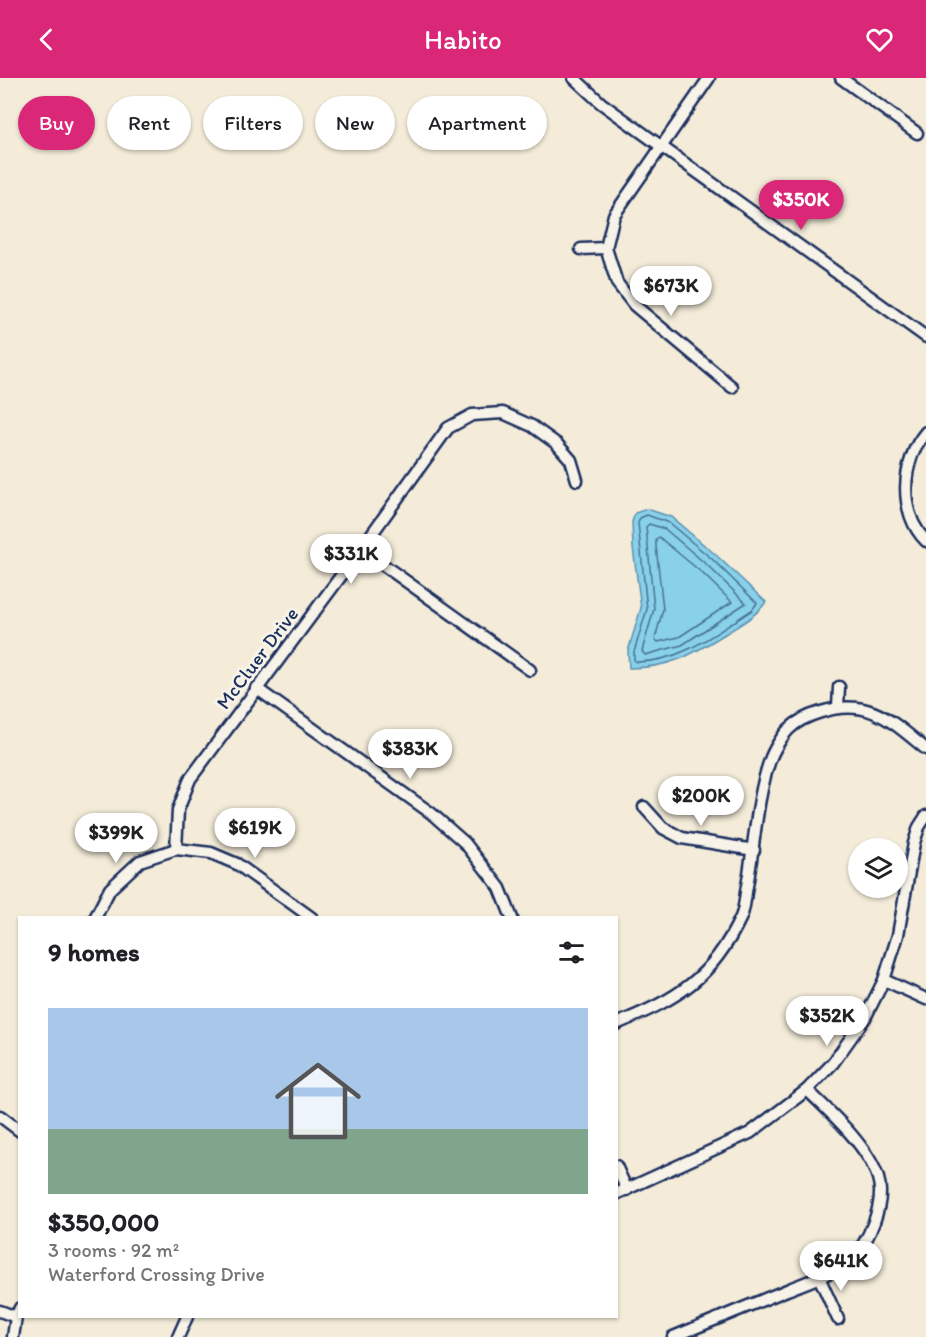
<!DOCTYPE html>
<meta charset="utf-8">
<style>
body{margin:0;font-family:Itim,sans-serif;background:#f2f2f2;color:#202124;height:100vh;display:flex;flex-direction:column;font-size:22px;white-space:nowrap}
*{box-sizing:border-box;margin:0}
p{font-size:20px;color:#757577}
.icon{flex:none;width:33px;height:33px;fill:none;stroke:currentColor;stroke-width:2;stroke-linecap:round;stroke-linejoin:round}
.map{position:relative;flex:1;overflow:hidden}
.drawer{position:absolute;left:18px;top:838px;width:600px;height:402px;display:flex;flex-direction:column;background:#fff;border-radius:0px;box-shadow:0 2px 4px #0004}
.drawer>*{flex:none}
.hud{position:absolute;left:18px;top:18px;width:600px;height:54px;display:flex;gap:12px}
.controls{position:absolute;left:848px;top:760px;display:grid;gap:12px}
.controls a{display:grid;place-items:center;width:60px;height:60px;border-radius:50%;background:#fff;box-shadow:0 2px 4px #0004;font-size:30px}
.price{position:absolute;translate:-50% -51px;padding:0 14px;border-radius:21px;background:#fff;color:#222;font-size:20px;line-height:39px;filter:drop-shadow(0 2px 3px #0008)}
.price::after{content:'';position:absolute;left:50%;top:36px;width:18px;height:14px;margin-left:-9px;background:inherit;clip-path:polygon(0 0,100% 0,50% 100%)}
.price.active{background:#db2777;color:#fff}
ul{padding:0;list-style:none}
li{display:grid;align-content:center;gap:12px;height:318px;padding:0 30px}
li span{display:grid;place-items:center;height:186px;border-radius:0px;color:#555}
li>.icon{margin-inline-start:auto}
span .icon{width:108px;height:108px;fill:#fffc;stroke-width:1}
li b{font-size:26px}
h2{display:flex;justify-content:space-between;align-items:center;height:72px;padding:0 30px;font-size:26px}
.chip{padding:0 21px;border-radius:27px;background:#fff;box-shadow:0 2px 4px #0004;font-size:21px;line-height:54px}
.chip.active{background:#db2777;color:#fff}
header{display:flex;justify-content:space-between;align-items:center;height:78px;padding:0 30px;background:#db2777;color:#fff;font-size:27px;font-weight:600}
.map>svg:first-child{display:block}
.water{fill:#88d1e9;stroke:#5c90b1;stroke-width:1.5}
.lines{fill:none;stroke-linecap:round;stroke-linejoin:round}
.shore{stroke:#477096;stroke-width:1.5}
.street-casing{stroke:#1b2f5e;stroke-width:15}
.street{stroke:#f7f3e8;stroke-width:10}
.labels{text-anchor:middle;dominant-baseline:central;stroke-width:6;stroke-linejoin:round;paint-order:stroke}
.street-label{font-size:20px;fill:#1b2f5e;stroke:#f7f3e8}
</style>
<header><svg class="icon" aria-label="back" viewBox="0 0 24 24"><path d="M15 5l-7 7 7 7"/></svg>Habito<svg class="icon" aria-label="heart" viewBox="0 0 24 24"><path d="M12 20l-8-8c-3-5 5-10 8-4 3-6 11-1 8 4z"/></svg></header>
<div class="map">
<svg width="926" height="1259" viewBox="0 0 926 1259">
<rect width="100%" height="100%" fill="#f4ecd9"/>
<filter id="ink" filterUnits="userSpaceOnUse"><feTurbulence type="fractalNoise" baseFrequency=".0167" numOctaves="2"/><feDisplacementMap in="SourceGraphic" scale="12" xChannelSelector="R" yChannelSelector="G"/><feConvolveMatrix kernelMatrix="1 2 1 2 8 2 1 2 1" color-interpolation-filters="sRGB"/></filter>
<g filter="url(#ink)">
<path class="water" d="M647 431 671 439 716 477 766 524C755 539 741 546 725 556 691 577 671 590 629 590L628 573 641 530 633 470 632 444 635 435Z"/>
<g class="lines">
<g class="shore">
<path d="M647 437 669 445 712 481 757 525 752 532C716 555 681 584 637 584L634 582V574L647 531 638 445 640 440Z"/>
<polygon points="649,446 665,451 707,487 746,525 682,567 645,577 642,573 654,531 646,449"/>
<polygon points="659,459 701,494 732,524 679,559 658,564 655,561 663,531 656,468 656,461"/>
</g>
<defs>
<g id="street">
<polyline points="574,0 601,25 926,259"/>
<polyline points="709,0 614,137 606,170 617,205 634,227 732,309"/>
<polyline points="841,0 917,55"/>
<polyline points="581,171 606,170"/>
<path d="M926 354C901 383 898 435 926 463"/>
<polyline points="361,471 530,592"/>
<polyline points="256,610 431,735 465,765 500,810 512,840"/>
<polyline points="838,629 839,609"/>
<polyline points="644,729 663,750 682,760 754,772"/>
<polyline points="176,771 178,732 190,701 361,471 448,350 472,337 503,335 532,348 557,366 571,382 577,402"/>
<polyline points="95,840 110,811 140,783 176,771 211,775 237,786 312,840"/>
<polyline points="884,902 926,921"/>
<path d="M616 946C677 921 712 901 741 839 745 830 745 818 747 808 754 769 757 718 770 682 773 673 782 658 789 651 797 643 811 637 821 634 869 619 891 643 926 671"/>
<polyline points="0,1038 20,1053"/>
<polyline points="616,1088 627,1112"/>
<polyline points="616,1116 750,1055 807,1012 833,985 865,940 884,902 898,857 914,765 919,749 926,738"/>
<polyline points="819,1199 838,1241"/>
<polyline points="0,1233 16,1239"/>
<polyline points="13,1259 16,1239 20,1230"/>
<polyline points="178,1259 187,1239"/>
<path d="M673 1259C711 1243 749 1228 787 1212 807 1204 831 1196 849 1183 868 1167 886 1125 878 1100 868 1068 831 1035 807 1012"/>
</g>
</defs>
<use href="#street" class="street-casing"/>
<use href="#street" class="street"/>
</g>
</g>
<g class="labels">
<g class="street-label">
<text transform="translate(257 580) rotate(-53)">McCluer Drive</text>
</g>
</g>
</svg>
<div class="controls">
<a><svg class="icon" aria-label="layers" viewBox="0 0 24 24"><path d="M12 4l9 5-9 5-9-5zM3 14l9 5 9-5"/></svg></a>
</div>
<b class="price active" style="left:801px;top:153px">$350K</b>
<b class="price" style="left:671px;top:239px">$673K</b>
<b class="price" style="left:351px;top:507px">$331K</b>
<b class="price" style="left:410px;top:702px">$383K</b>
<b class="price" style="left:701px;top:749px">$200K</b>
<b class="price" style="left:255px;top:781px">$619K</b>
<b class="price" style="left:116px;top:786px">$399K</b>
<b class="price" style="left:827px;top:969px">$352K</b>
<b class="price" style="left:841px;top:1214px">$641K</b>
<div class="hud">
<a class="chip active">Buy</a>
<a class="chip">Rent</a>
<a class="chip">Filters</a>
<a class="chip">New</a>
<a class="chip">Apartment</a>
</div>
<section class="drawer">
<h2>9 homes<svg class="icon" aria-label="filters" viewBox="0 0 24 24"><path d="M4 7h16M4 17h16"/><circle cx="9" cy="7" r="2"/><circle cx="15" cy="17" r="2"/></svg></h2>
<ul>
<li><span style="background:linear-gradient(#a9c7e8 65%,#7fa58c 0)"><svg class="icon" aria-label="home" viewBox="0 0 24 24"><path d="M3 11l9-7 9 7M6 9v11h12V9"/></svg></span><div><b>$350,000</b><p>3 rooms · 92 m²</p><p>Waterford Crossing Drive</p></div></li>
</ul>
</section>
</div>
